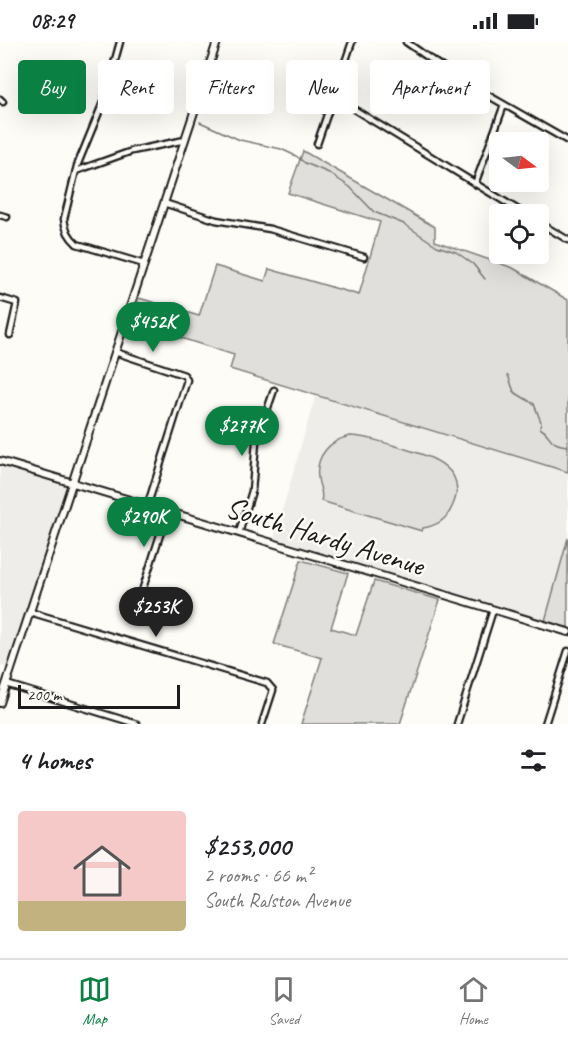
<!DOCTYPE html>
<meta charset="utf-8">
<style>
body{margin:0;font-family:Caveat,sans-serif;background:#f6f6f6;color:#202124;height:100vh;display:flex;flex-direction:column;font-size:22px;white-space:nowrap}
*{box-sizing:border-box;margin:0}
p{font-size:20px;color:#757577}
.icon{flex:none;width:33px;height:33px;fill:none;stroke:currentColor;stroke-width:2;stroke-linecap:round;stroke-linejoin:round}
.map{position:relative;height:682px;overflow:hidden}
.sheet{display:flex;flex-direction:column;background:#fff;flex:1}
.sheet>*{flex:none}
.top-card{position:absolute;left:18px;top:18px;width:532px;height:54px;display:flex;gap:12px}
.needle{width:39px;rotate:105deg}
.controls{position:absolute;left:489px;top:90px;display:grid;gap:12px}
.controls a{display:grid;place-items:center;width:60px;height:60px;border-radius:6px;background:#fff;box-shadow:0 6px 24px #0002;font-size:30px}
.scale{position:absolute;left:18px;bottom:15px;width:162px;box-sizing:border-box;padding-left:6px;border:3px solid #1c1c1c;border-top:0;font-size:16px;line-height:21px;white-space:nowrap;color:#1c1c1c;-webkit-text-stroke:4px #fdfcf7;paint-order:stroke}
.price{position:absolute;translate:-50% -51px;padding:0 14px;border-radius:21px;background:#0b8043;color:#fff;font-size:20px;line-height:39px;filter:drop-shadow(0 2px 3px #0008)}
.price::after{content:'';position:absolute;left:50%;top:36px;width:18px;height:14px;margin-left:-9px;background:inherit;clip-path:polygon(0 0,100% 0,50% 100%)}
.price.selected{background:#222;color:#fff}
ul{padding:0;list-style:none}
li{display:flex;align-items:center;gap:18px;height:150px;padding:0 18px}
li span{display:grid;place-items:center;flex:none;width:168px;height:120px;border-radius:6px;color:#555}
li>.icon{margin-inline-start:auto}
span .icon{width:72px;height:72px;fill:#fffc;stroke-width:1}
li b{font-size:26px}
h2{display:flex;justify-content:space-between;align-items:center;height:72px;padding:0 18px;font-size:26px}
.pill{padding:0 21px;border-radius:6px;background:#fff;box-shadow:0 6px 24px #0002;font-size:21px;line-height:54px}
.pill.selected{background:#0b8043;color:#fff}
.status{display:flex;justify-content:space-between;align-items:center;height:42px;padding:0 30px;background:#fff;direction:ltr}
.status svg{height:16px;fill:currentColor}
.tab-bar{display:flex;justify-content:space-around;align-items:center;height:84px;border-top:2px solid #e0e0e0;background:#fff;font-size:16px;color:#757577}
.tab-bar a{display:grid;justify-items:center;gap:3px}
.tab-bar .selected{color:#0b8043}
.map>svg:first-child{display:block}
.built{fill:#eeede9}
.green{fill:#e0dfdb;stroke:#7e7e7c;stroke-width:1.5}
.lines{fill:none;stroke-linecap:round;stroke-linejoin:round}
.stream{stroke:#797876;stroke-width:1.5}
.street-casing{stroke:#1c1c1c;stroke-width:9}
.secondary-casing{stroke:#1c1c1c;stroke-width:10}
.street{stroke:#fdfcf7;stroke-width:4.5}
.secondary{stroke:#fdfcf7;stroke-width:6}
.labels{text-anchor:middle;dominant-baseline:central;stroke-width:5;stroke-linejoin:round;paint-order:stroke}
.street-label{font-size:30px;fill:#1c1c1c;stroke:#fdfcf7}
</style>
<div class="status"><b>08:29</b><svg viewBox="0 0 49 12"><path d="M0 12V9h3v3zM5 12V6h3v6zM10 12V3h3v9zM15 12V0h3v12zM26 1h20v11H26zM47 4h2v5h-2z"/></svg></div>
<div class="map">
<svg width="568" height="682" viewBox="0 0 568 682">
<rect width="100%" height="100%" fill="#fdfcf7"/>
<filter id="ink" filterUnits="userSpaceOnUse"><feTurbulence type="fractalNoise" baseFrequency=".0167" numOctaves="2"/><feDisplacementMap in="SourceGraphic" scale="12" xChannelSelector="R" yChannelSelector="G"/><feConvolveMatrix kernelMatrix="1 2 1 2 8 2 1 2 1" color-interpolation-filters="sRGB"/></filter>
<g filter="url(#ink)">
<g class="built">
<polygon points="316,352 568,430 568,496 545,579 274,497"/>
<polygon points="0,423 60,443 64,442 67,447 9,626 0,623"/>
</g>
<g class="green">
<polygon points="303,109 435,185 435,199 513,226 568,258 568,430 230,327 234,313 131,280 139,256 199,274 215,224 265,239 269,227 359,253 380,180 288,151"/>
<path d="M350 394C366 394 381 400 396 404 424 413 472 423 452 465 447 477 436 484 423 486L422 489 321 459C324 450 319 446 318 436 315 414 330 398 350 394Z"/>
<polygon points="568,496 568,586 545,579"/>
<polygon points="301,518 348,531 331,586 356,593 374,539 440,558 400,682 301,682 322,616 274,602"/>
</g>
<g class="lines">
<g class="stream">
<polyline points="200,80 240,98 281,107 296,114 305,121 329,131 350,145 374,170 404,182 437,204 456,210 473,222 485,237"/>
<path d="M508 333 514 350 534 362 541 380 540 386C554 394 546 402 568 404"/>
</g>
<defs>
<g id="street">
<path d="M120 0 104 58 77 124 64 177C65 188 69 195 77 202L144 222"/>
<polyline points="406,0 456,35 568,99"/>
<polyline points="334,55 525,172"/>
<polyline points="0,57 3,60"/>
<polyline points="317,102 352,0"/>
<polyline points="76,129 132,109 185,98"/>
<polyline points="475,142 504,63"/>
<polyline points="164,161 216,178 270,187 364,215"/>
<polyline points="0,173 7,175"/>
<polyline points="538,180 568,198"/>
<polyline points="0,256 17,261 10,293"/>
<polyline points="115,310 184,333 187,338 147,465"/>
<polyline points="239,491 252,449 256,400 274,348"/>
<polyline points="142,549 167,471"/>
<polyline points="30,570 267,641 273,648 262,682"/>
<polyline points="6,642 137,682"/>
<polyline points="457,682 493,568"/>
<polyline points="545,682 568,609"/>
</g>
<g id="secondary">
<polyline points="0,419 568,590"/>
<polyline points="0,661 217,0"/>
</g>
</defs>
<use href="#street" class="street-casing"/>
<use href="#secondary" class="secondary-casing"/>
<use href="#street" class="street"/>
<use href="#secondary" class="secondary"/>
</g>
</g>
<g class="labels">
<g class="street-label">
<text transform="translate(325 494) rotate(17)">South Hardy Avenue</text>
</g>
</g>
</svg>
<div class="controls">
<a><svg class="needle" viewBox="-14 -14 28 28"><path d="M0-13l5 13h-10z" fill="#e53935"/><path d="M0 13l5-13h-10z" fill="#757577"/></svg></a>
<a><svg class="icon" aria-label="locate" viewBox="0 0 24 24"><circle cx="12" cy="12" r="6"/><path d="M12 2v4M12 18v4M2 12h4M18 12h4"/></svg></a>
</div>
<div class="scale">200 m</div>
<b class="price" style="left:153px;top:311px">$452K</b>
<b class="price" style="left:242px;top:415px">$277K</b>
<b class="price" style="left:144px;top:506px">$290K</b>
<b class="price selected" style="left:156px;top:596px">$253K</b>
<div class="top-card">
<a class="pill selected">Buy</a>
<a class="pill">Rent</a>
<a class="pill">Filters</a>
<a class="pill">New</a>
<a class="pill">Apartment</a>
</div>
</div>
<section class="sheet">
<h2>4 homes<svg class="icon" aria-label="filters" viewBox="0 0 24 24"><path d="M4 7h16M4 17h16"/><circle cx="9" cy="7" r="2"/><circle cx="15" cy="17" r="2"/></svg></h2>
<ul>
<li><span style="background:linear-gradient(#f6c9c9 75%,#c2b280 0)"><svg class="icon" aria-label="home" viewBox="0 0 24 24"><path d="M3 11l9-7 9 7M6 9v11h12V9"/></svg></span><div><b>$253,000</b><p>2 rooms · 66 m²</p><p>South Ralston Avenue</p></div></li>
</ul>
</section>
<nav class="tab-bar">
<a class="selected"><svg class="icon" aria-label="map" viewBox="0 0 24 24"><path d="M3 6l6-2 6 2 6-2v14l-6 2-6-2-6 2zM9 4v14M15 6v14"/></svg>Map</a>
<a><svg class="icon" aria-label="saved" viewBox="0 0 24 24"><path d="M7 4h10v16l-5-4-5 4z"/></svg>Saved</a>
<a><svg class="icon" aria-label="home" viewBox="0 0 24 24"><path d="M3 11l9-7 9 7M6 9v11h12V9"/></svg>Home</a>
</nav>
